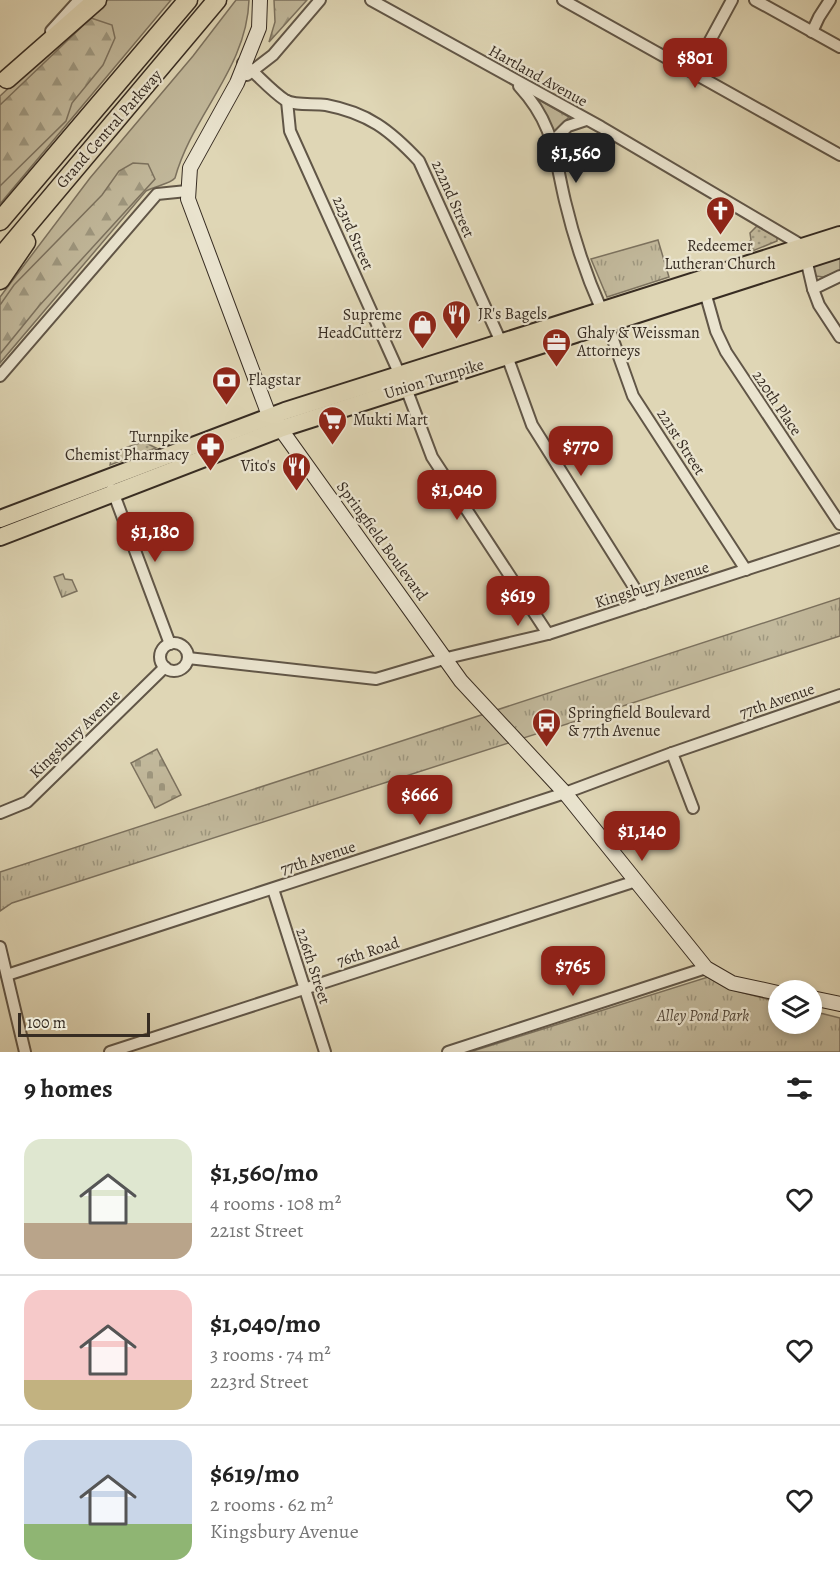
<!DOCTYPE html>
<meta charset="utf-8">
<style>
body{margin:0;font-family:Alegreya,serif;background:#f6f6f6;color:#222;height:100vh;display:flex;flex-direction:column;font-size:22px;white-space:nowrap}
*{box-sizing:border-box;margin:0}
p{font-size:20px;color:#767676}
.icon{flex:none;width:33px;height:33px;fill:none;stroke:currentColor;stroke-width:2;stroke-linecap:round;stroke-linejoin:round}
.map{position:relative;height:1052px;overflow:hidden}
.details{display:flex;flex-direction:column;background:#fff;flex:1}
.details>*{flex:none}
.controls{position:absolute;left:768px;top:980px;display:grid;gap:12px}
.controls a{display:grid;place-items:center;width:54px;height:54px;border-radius:50%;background:#fff;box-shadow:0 3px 9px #0003;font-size:30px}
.scale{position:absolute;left:18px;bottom:15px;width:132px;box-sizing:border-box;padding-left:6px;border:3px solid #372c22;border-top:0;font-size:16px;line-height:21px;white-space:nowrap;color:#372c22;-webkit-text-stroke:4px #eae4cf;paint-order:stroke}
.price{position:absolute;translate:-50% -51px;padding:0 14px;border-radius:12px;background:#8f2418;color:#fff;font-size:20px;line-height:39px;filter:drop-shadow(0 2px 3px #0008)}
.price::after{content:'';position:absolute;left:50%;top:36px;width:18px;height:14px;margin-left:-9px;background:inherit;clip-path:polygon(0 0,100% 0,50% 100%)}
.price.active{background:#222;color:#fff}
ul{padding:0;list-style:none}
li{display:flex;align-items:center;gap:18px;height:150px;padding:0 24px}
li+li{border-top:2px solid #e0e0e0}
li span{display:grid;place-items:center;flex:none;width:168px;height:120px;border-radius:18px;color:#555}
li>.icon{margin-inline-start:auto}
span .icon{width:72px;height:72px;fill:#fffc;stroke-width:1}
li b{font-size:26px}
h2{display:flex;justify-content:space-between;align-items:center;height:72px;padding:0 24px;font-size:26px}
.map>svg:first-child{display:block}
.grass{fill:#c2b99c;stroke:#7c725f;stroke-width:1.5}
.forest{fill:url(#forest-firs);stroke:#7c725f;stroke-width:1.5}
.cemetery{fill:url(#cemetery-stones);stroke:#7c725f;stroke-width:1.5}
.park{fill:url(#park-tufts);stroke:#7c725f;stroke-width:1.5}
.garden{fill:url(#garden-dots);stroke:#7c725f;stroke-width:1.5}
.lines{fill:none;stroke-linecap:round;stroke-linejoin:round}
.minor-casing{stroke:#615647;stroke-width:14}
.secondary-casing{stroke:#372c22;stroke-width:16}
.primary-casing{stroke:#372c22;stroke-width:20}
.motorway-casing{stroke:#372c22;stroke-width:21}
.minor{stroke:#eae4cf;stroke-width:10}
.secondary{stroke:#eae4cf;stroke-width:14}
.primary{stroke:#dfd6b5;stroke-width:16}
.motorway{stroke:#dfd6b5;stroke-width:18}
.labels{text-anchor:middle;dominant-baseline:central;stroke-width:4.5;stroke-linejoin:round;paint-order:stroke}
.street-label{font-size:16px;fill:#372c22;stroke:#eae4cf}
.poi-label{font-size:16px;fill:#372c22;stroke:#eae4cf;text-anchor:start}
.park-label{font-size:16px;font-style:italic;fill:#53483a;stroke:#eae4cf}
</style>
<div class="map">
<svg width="840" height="1052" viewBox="0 0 840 1052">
<defs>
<pattern id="forest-firs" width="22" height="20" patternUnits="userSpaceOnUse" patternTransform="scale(1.5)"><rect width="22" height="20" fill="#c2b99c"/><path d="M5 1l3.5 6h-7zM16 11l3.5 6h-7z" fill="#9e977f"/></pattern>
<pattern id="cemetery-stones" width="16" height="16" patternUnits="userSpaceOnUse" patternTransform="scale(1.5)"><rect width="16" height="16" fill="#c2b99c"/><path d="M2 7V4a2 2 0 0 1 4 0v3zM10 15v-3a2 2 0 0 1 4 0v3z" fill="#9e977f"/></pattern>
<pattern id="park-tufts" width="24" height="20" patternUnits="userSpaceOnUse" patternTransform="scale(1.5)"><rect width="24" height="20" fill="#c2b99c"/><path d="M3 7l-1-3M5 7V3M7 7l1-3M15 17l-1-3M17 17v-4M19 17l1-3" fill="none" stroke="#9e977f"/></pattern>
<pattern id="garden-dots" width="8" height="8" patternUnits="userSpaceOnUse" patternTransform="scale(1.5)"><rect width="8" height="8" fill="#c2b99c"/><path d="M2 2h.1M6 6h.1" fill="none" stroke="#9e977f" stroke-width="1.8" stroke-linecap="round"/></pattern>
</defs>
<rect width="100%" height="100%" fill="#dfd6b5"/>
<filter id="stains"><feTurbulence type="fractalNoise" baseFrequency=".00333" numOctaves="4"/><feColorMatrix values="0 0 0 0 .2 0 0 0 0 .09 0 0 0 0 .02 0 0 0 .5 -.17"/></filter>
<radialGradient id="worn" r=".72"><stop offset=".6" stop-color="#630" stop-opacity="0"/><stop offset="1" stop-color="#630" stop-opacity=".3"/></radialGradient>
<g class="grass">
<polygon points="104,0 171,0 0,204 0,96"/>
<path d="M236 0H249C247 68 192 115 175 178 170 184 155 186 146 191L0 363V297L90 178 193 56Z"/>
</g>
<g class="forest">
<polygon points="274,0 307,0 269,42 275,22"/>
<polygon points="91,18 112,25 115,38 103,65 72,103 66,121 0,186 0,105"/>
<polygon points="133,163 148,164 155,179 39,306 0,354 0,305 14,285 102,195 119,171"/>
</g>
<polygon class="cemetery" points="157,749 181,795 155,808 131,763"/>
<g class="park">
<polygon points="536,98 569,117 554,132"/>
<polygon points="658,240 669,277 607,297 591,259"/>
<polygon points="840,257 840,271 823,277 816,276 813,268 814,265"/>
<polygon points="63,574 65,579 72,580 77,591 62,597 54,577"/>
<polygon points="840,598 840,636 12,903 0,911 0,872"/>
<polygon points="708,977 729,989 778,1002 778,1023 812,1023 812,1011 840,1018 840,1052 470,1052"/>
</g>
<g class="garden">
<polygon points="757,226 777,237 777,241 750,252 742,248 751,240 750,233"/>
<path d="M144 442 156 448 110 465C111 449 131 446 144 442Z"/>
</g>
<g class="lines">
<defs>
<g id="minor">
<polyline points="371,0 601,127 803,246 813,289 819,305 840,337"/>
<polyline points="563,0 840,155"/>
<polyline points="755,0 840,47"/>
<polyline points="51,31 79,0"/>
<polyline points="812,32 819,17 830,0"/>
<path d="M243 63C257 74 270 90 285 100 295 106 314 103 326 105 368 113 390 130 419 161L501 342"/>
<polyline points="693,72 732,0"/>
<polyline points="247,75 273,55 320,0"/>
<path d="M519 86C554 124 554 154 565 201 574 239 586 275 602 311"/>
<polyline points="287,101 290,131 400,375"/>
<polyline points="553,141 568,126 586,120"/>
<polyline points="813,289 840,276"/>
<polyline points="705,292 716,331 726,352 840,524"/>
<polyline points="607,323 633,396 746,570"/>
<polyline points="507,356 532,425 644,603"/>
<polyline points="0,376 157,194 187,191"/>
<polyline points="406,388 432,457 548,634"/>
<polyline points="112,489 170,644"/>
<circle cx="174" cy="657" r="14"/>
<polyline points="188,658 376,679 447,658 548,634 840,539"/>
<polyline points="672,753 693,808"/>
<polyline points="0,813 27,802 165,667"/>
<polyline points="273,889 325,1052"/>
<polyline points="0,947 25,1052"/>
<polyline points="7,975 565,793 672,753 840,695"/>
<polyline points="110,1052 636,881"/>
<polyline points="448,1052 706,968"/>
</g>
<g id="secondary">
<polyline points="260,0 259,28 237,83 190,168 188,199 267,410 461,681 565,793 706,968 732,983 778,993"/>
<polyline points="812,998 840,1004"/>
</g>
<g id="primary">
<polyline points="0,519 285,411 840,235"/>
<polyline points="0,537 280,429 840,249"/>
</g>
<g id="motorway">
<polyline points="7,79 97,0"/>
<polyline points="0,221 188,0"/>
<polyline points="0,258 217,0"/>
<polyline points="0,280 26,242"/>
</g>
</defs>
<use href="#minor" class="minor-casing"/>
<use href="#secondary" class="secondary-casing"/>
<use href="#primary" class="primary-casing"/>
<use href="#motorway" class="motorway-casing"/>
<use href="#minor" class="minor"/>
<use href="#secondary" class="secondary"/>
<use href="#primary" class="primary"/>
<use href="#motorway" class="motorway"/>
</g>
<defs>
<symbol id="church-pin" viewBox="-11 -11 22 30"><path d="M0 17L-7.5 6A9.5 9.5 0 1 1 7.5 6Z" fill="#8f2418" stroke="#eae4cf"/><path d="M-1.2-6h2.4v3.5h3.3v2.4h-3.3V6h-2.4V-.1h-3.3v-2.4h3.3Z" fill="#fff"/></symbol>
<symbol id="restaurant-pin" viewBox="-11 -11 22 30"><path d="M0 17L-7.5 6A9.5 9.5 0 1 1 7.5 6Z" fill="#8f2418" stroke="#eae4cf"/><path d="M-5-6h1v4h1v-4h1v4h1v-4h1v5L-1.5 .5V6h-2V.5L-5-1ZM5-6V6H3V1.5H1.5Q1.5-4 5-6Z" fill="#fff"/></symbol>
<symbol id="shop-pin" viewBox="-11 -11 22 30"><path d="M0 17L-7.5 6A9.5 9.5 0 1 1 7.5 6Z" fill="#8f2418" stroke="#eae4cf"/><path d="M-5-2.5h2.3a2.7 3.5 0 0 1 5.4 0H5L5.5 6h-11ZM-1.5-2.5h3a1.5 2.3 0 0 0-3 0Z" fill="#fff"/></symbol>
<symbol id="office-pin" viewBox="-11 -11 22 30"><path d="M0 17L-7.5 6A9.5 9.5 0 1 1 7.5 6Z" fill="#8f2418" stroke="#eae4cf"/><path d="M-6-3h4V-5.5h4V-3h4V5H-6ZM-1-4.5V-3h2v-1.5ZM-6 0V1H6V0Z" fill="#fff"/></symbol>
<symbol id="bank-pin" viewBox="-11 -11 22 30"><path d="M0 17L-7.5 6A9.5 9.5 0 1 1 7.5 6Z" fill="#8f2418" stroke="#eae4cf"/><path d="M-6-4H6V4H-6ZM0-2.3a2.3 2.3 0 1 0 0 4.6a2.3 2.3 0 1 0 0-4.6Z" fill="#fff"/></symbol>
<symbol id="supermarket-pin" viewBox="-11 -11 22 30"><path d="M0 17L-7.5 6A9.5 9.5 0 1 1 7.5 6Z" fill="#8f2418" stroke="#eae4cf"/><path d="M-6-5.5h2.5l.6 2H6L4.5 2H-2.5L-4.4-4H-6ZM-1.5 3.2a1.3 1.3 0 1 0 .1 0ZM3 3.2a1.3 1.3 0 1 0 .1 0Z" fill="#fff"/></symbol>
<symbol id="pharmacy-pin" viewBox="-11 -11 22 30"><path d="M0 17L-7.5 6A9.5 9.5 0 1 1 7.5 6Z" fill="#8f2418" stroke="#eae4cf"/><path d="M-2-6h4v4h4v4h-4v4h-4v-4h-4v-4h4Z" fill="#fff"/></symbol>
<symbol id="bus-pin" viewBox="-11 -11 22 30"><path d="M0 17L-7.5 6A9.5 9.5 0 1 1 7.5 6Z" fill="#8f2418" stroke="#eae4cf"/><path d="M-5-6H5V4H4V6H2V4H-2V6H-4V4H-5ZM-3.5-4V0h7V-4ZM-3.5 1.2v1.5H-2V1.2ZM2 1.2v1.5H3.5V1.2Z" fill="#fff"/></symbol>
</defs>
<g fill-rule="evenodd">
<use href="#church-pin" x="704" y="194" width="33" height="45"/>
<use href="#restaurant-pin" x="440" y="298" width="33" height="45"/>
<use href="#shop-pin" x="406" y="308" width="33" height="45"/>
<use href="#office-pin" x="540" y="326" width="33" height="45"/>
<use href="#bank-pin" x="210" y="364" width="33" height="45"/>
<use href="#supermarket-pin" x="316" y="404" width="33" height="45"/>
<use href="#pharmacy-pin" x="194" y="430" width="33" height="45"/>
<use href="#restaurant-pin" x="280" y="450" width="33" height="45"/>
<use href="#bus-pin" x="530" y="706" width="33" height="45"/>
</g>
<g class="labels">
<g class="street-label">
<text transform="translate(538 76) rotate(29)">Hartland Avenue</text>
<text transform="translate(109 129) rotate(-49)">Grand Central Parkway</text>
<text transform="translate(453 199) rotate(66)">222nd Street</text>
<text transform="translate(353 233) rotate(66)">223rd Street</text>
<text transform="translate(434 379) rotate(-17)">Union Turnpike</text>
<text transform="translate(777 403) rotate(56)">220th Place</text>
<text transform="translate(681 442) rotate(57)">221st Street</text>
<text transform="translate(382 541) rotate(54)">Springfield Boulevard</text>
<text transform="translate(652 585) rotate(-18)">Kingsbury Avenue</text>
<text transform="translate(777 701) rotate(-19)">77th Avenue</text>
<text transform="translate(75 734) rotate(-44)">Kingsbury Avenue</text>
<text transform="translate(318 858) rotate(-18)">77th Avenue</text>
<text transform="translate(368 952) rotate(-18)">76th Road</text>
<text transform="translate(313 966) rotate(72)">226th Street</text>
</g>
<g class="poi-label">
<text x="720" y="246" text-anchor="middle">Redeemer<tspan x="720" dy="18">Lutheran Church</tspan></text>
<text x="478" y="314">JR's Bagels</text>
<text x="402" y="315" text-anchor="end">Supreme<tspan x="402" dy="18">HeadCutterz</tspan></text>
<text x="577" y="333">Ghaly &amp; Weissman<tspan x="577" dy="18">Attorneys</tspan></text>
<text x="248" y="380">Flagstar</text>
<text x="353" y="420">Mukti Mart</text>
<text x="189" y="437" text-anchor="end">Turnpike<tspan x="189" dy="18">Chemist Pharmacy</tspan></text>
<text x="276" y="466" text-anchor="end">Vito's</text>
<text x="568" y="713">Springfield Boulevard<tspan x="568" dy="18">&amp; 77th Avenue</tspan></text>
</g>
<g class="park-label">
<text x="703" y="1016">Alley Pond Park</text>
</g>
</g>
<rect width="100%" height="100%" filter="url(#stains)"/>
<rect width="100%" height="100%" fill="url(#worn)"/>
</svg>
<div class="controls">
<a><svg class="icon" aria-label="layers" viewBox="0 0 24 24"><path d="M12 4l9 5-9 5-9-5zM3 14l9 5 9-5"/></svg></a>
</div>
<div class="scale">100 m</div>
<b class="price" style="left:695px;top:89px">$801</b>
<b class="price active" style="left:576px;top:184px">$1,560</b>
<b class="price" style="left:581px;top:477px">$770</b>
<b class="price" style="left:457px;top:521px">$1,040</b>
<b class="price" style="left:155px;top:563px">$1,180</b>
<b class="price" style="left:518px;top:627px">$619</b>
<b class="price" style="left:420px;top:826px">$666</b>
<b class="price" style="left:642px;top:862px">$1,140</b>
<b class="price" style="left:573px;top:997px">$765</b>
</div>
<section class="details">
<h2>9 homes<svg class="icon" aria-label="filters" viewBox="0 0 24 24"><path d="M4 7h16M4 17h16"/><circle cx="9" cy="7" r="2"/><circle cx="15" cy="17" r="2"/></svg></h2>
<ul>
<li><span style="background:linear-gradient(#dfe7d0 70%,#b9a48a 0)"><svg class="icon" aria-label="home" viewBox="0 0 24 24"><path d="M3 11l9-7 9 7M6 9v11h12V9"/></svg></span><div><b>$1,560/mo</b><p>4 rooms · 108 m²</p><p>221st Street</p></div><svg class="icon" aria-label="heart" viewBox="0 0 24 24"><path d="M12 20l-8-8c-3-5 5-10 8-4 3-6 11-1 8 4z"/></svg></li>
<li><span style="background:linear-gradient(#f6c9c9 75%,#c2b280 0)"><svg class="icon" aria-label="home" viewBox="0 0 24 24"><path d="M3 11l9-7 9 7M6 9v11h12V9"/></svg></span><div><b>$1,040/mo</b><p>3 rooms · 74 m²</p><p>223rd Street</p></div><svg class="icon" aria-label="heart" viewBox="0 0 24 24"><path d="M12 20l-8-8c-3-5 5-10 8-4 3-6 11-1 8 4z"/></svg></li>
<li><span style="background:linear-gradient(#c9d6e8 70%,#8fb573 0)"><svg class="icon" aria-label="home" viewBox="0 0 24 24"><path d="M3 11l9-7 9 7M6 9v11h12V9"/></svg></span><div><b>$619/mo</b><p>2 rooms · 62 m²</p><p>Kingsbury Avenue</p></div><svg class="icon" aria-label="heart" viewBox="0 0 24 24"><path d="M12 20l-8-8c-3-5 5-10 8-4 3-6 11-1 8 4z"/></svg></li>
</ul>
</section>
